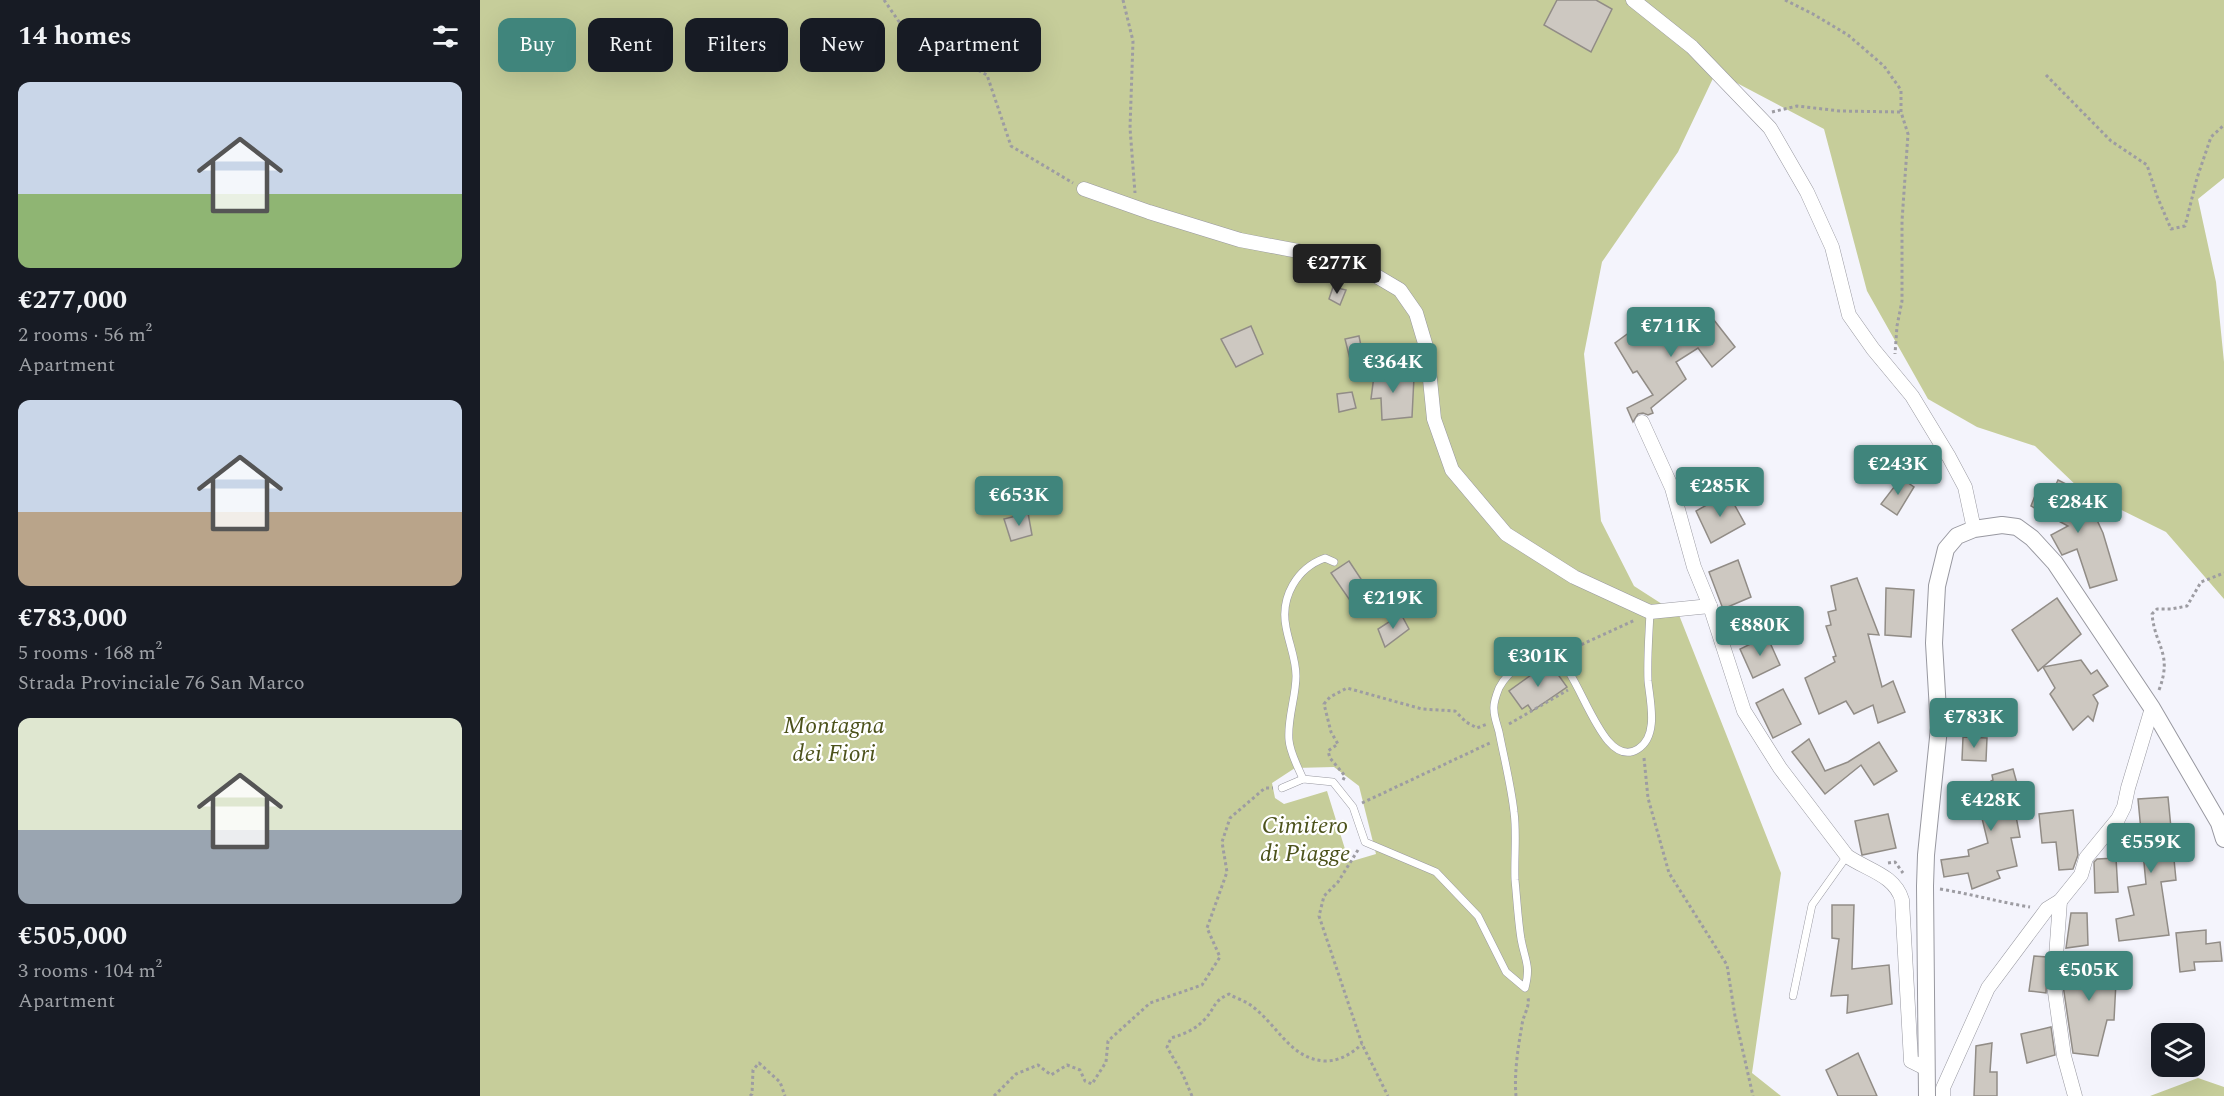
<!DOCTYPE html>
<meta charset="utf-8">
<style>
body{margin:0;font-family:Spectral,serif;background:#20242c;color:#f1f3f6;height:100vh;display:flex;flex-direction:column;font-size:22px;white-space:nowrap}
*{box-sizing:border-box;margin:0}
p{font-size:20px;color:#9ea1a6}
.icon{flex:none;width:33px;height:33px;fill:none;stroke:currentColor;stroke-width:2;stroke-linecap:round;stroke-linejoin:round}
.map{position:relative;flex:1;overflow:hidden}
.drawer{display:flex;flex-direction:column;background:#171b24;width:480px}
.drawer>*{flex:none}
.banner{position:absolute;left:18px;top:18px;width:570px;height:54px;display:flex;gap:12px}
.buttons{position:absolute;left:1671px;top:1023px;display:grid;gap:12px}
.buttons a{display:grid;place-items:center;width:54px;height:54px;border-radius:12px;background:#171b24;box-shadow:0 6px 24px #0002;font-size:30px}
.price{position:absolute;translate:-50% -51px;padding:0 14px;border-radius:6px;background:#40857c;color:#fff;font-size:20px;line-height:39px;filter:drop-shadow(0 2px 3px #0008)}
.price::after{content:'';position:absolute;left:50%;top:36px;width:18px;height:14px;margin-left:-9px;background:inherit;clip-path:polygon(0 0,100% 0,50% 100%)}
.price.active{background:#222;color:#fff}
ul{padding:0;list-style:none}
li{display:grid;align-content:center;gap:12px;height:318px;padding:0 18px}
li span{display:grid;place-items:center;height:186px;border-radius:12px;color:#555}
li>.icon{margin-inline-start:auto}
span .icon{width:108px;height:108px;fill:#fffc;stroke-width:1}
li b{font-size:26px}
h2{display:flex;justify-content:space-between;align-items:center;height:72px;padding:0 18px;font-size:26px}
.chip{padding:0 21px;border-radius:12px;background:#171b24;box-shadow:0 6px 24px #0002;font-size:21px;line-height:54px}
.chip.active{background:#40857c;color:#fff}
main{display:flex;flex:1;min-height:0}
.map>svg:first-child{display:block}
.green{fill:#c6cd9a;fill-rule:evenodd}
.building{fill:#cdc8c1;stroke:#918c86;stroke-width:1.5}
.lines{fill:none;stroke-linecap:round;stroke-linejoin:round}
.service-casing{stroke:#9898a0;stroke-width:8}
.minor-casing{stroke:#9898a0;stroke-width:15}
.tertiary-casing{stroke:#9898a0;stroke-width:18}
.path{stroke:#9d9ca2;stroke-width:3;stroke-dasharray:3 3;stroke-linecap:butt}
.service{stroke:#fff;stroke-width:7}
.minor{stroke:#fff;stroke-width:14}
.tertiary{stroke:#fff;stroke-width:16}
.labels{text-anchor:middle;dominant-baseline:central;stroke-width:4.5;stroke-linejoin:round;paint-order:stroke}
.park-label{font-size:24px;font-style:italic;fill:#4c521b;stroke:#fff}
</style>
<main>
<section class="drawer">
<h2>14 homes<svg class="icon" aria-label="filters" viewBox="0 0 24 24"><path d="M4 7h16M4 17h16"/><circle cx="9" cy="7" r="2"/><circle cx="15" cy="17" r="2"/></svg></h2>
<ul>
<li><span style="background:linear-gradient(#c9d6e8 60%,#8fb573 0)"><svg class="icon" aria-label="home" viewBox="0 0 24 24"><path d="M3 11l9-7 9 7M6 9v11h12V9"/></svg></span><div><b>€277,000</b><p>2 rooms · 56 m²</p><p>Apartment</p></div></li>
<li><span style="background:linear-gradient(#c9d6e8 60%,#b9a48a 0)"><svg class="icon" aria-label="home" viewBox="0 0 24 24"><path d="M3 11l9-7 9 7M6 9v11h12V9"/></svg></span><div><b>€783,000</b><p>5 rooms · 168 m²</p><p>Strada Provinciale 76 San Marco</p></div></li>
<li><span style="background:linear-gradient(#dfe7d0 60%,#9aa5b1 0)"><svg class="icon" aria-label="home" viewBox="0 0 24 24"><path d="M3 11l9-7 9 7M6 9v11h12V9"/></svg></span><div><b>€505,000</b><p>3 rooms · 104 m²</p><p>Apartment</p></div></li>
</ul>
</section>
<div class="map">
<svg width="1744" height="1096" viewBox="0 0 1744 1096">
<rect width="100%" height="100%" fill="#f4f4fc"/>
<g class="green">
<path d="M0 0H1744V178L1718 199 1736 282 1744 362V599L1686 532 1601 490 1555 446 1497 427 1448 399 1387 291 1344 129 1236 72 1198 152 1122 262 1104 354 1121 521 1154 586 1199 615 1301 873 1272 1073 1301 1096H0ZM854 767 879 786 896 854 869 862 847 791 804 804 795 798 792 783 815 768Z"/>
<polygon points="1718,1078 1744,1087 1744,1096 1670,1096"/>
</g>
<g class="building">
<polygon points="1077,0 1116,0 1132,9 1111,52 1064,25"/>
<polygon points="853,287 866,290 860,305 849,299"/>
<polygon points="1230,315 1255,347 1232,367 1218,348 1196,362 1206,379 1171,408 1173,413 1168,415 1163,413 1158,414 1153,422 1147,408 1173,395 1157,371 1153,373 1135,343 1150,332 1161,345 1174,337 1176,342"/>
<polygon points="771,326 783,354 756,367 741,339"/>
<polygon points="879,336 883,356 870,359 865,339"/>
<polygon points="913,367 914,376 934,377 932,417 902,420 901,398 891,399 895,368"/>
<polygon points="872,392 876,408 859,412 857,394"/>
<polygon points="1421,478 1434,487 1417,515 1401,504"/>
<polygon points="1578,480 1592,487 1579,514 1609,503 1623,533 1637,580 1610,588 1597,549 1582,555 1571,535 1588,526 1551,506 1558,488 1572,493"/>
<polygon points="1248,493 1265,524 1231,543 1216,511"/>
<polygon points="548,513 552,535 531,541 524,519"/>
<polygon points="1258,560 1271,597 1243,609 1229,572"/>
<polygon points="869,561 887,588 871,602 851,573"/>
<polygon points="1377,578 1399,635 1388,634 1402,687 1413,681 1425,712 1398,723 1393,705 1374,714 1366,701 1339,714 1325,678 1355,662 1353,657 1356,656 1346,626 1351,625 1348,612 1356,610 1351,586"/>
<polygon points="1406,588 1434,590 1431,637 1405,635"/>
<polygon points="1577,598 1601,634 1558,671 1532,630"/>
<polygon points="921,614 929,629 905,647 898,629"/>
<polygon points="1287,636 1300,665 1273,678 1260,649"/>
<polygon points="1601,660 1611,674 1617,670 1628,686 1613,695 1618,703 1613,721 1608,716 1593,730 1570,694 1575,688 1563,667"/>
<polygon points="1069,662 1087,687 1052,711 1048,705 1042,709 1029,691"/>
<polygon points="1303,689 1321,724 1293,738 1276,703"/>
<polygon points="1483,737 1507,738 1506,761 1482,760"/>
<polygon points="1329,739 1345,771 1368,762 1399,742 1417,771 1394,785 1381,765 1345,794 1312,752"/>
<polygon points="1533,769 1541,798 1533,801 1540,837 1531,838 1537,866 1517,871 1520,878 1492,889 1488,873 1464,877 1461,860 1489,856 1488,850 1508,843 1500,810 1496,811 1490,789 1512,783 1511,781 1513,780 1512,775"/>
<polygon points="1688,797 1696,880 1681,882 1689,935 1639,941 1636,919 1654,915 1648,887 1666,884 1658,799"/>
<polygon points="1593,810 1598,855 1593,869 1579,870 1576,842 1562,843 1559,814"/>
<polygon points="1408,814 1416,848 1382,855 1375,821"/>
<polygon points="1636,858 1638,892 1615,893 1614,862 1617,859"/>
<polygon points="1352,905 1374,905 1372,969 1409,965 1412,1004 1367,1013 1368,995 1351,996 1359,939 1352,938"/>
<polygon points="1591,913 1607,913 1608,945 1586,948"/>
<polygon points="1726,930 1726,944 1740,942 1742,961 1714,962 1715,970 1700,972 1696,933"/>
<polygon points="1554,956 1567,957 1566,993 1549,991"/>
<polygon points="1585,959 1637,963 1634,1020 1627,1020 1618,1056 1593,1053 1583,985"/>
<polygon points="1571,1027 1575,1055 1547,1063 1541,1034"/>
<polygon points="1512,1043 1510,1072 1517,1072 1517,1096 1494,1096 1496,1046"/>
<polygon points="1378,1053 1397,1096 1358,1096 1346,1070"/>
</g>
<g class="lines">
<defs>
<g id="service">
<path d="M823 779C818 767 810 753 809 740 807 719 816 697 816 676 816 659 809 644 806 627 800 597 817 568 845 558L854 562"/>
<path d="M802 788 823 779 853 782 873 807 885 842 956 872 998 916 1026 972 1045 988C1051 965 1045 961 1041 939 1038 920 1037 900 1035 880 1034 858 1037 834 1034 812 1031 785 1024 758 1019 732 1017 724 1014 717 1014 710 1013 704 1017 693 1019 688 1027 672 1056 648 1074 656 1100 668 1121 772 1158 749 1179 736 1170 701 1168 681 1167 658 1169 635 1170 612"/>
<polyline points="1313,996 1332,905 1367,856"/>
</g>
<g id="minor">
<polyline points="1153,0 1212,47 1290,128 1327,192 1352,247 1369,315 1393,349 1432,396 1469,457 1485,487 1494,529"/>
<polyline points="604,189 669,212 760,240 871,261 920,290 936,313 947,350 954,419 972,470 1026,534 1094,577 1170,612 1230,606"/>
<path d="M1162 422 1192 488 1214 567 1230 606 1264 711 1300 768 1367 856C1387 870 1415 875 1422 900L1431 1061 1447 1069"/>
<polyline points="1580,901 1574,985 1584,1056 1595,1096"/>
<polyline points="1463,1096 1463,1088 1508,988 1567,909 1580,901 1601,875 1606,858 1638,819 1644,807 1648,788 1672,708"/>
</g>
<polyline id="tertiary" points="1447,1096 1445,886 1446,855 1459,728 1454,643 1457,586 1466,549 1477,536 1494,529 1522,525 1537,527 1552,538 1575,563 1672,708 1739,823 1744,839"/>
</defs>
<use href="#service" class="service-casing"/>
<use href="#minor" class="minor-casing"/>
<use href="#tertiary" class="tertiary-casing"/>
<g class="path">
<polyline points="404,0 422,26 472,56 507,75 531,146 593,183"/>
<polyline points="643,0 653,41 650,128 655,193"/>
<polyline points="1305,0 1333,14 1368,35 1404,66 1421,90 1421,112 1428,134 1422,221 1422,301 1417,326 1415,354"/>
<polyline points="1566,75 1631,141 1667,165 1677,196 1691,229 1705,226 1717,178 1731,137 1744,125"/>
<polyline points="1292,112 1317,106 1360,111 1421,112"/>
<polyline points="1085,652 1155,620"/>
<path d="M1679 690C1693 653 1675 647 1672 614L1677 609H1691L1707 606 1721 582 1744 573"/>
<polyline points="1029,724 1088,690"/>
<polyline points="1164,758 1168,798 1189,873 1247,965 1255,1016 1273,1096"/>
<polyline points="863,780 865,776 850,758 848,751 858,744 851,732 844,704 850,697 867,688 942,709 975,711 986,722 997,728 1007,724"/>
<polyline points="882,803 1012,742"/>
<polyline points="878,850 858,882 844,896 839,916 882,1044 908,1096"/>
<polyline points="1408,863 1415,862 1423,873"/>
<path d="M1460 889C1491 894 1519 902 1550 907"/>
<polyline points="270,1096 272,1094 273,1070 279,1063 300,1082 305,1096"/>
<polyline points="514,1096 536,1074 558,1065 571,1075 587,1065 600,1070 605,1081 612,1084 626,1062 628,1041 670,1003 722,985 740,957 727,928 747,872 742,842 750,818 785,788 793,788"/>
<path d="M712 1096 703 1075 687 1047 691 1038C704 1034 715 1030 725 1019 736 1007 732 1002 749 994 755 998 763 1000 769 1004 797 1023 809 1059 845 1061 860 1061 871 1054 882 1044"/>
<path d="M1036 1096C1034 1073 1038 1048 1042 1025 1043 1015 1050 1007 1048 998"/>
</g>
<use href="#service" class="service"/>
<use href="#minor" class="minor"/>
<use href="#tertiary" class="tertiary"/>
</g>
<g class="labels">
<g class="park-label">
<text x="354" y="726">Montagna<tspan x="354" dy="28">dei Fiori</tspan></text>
<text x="825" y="826">Cimitero<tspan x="825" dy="28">di Piagge</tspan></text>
</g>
</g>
</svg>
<div class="buttons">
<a><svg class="icon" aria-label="layers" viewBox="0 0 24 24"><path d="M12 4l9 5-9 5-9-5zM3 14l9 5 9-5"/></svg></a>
</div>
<b class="price active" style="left:857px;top:295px">€277K</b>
<b class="price" style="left:1191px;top:358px">€711K</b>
<b class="price" style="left:913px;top:394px">€364K</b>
<b class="price" style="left:1418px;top:496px">€243K</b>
<b class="price" style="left:1240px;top:518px">€285K</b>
<b class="price" style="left:539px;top:527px">€653K</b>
<b class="price" style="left:1598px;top:534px">€284K</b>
<b class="price" style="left:913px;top:630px">€219K</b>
<b class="price" style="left:1280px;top:657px">€880K</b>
<b class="price" style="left:1058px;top:688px">€301K</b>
<b class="price" style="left:1494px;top:749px">€783K</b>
<b class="price" style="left:1511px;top:832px">€428K</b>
<b class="price" style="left:1671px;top:874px">€559K</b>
<b class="price" style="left:1609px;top:1002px">€505K</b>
<div class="banner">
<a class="chip active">Buy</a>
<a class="chip">Rent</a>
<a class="chip">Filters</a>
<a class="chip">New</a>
<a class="chip">Apartment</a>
</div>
</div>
</main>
